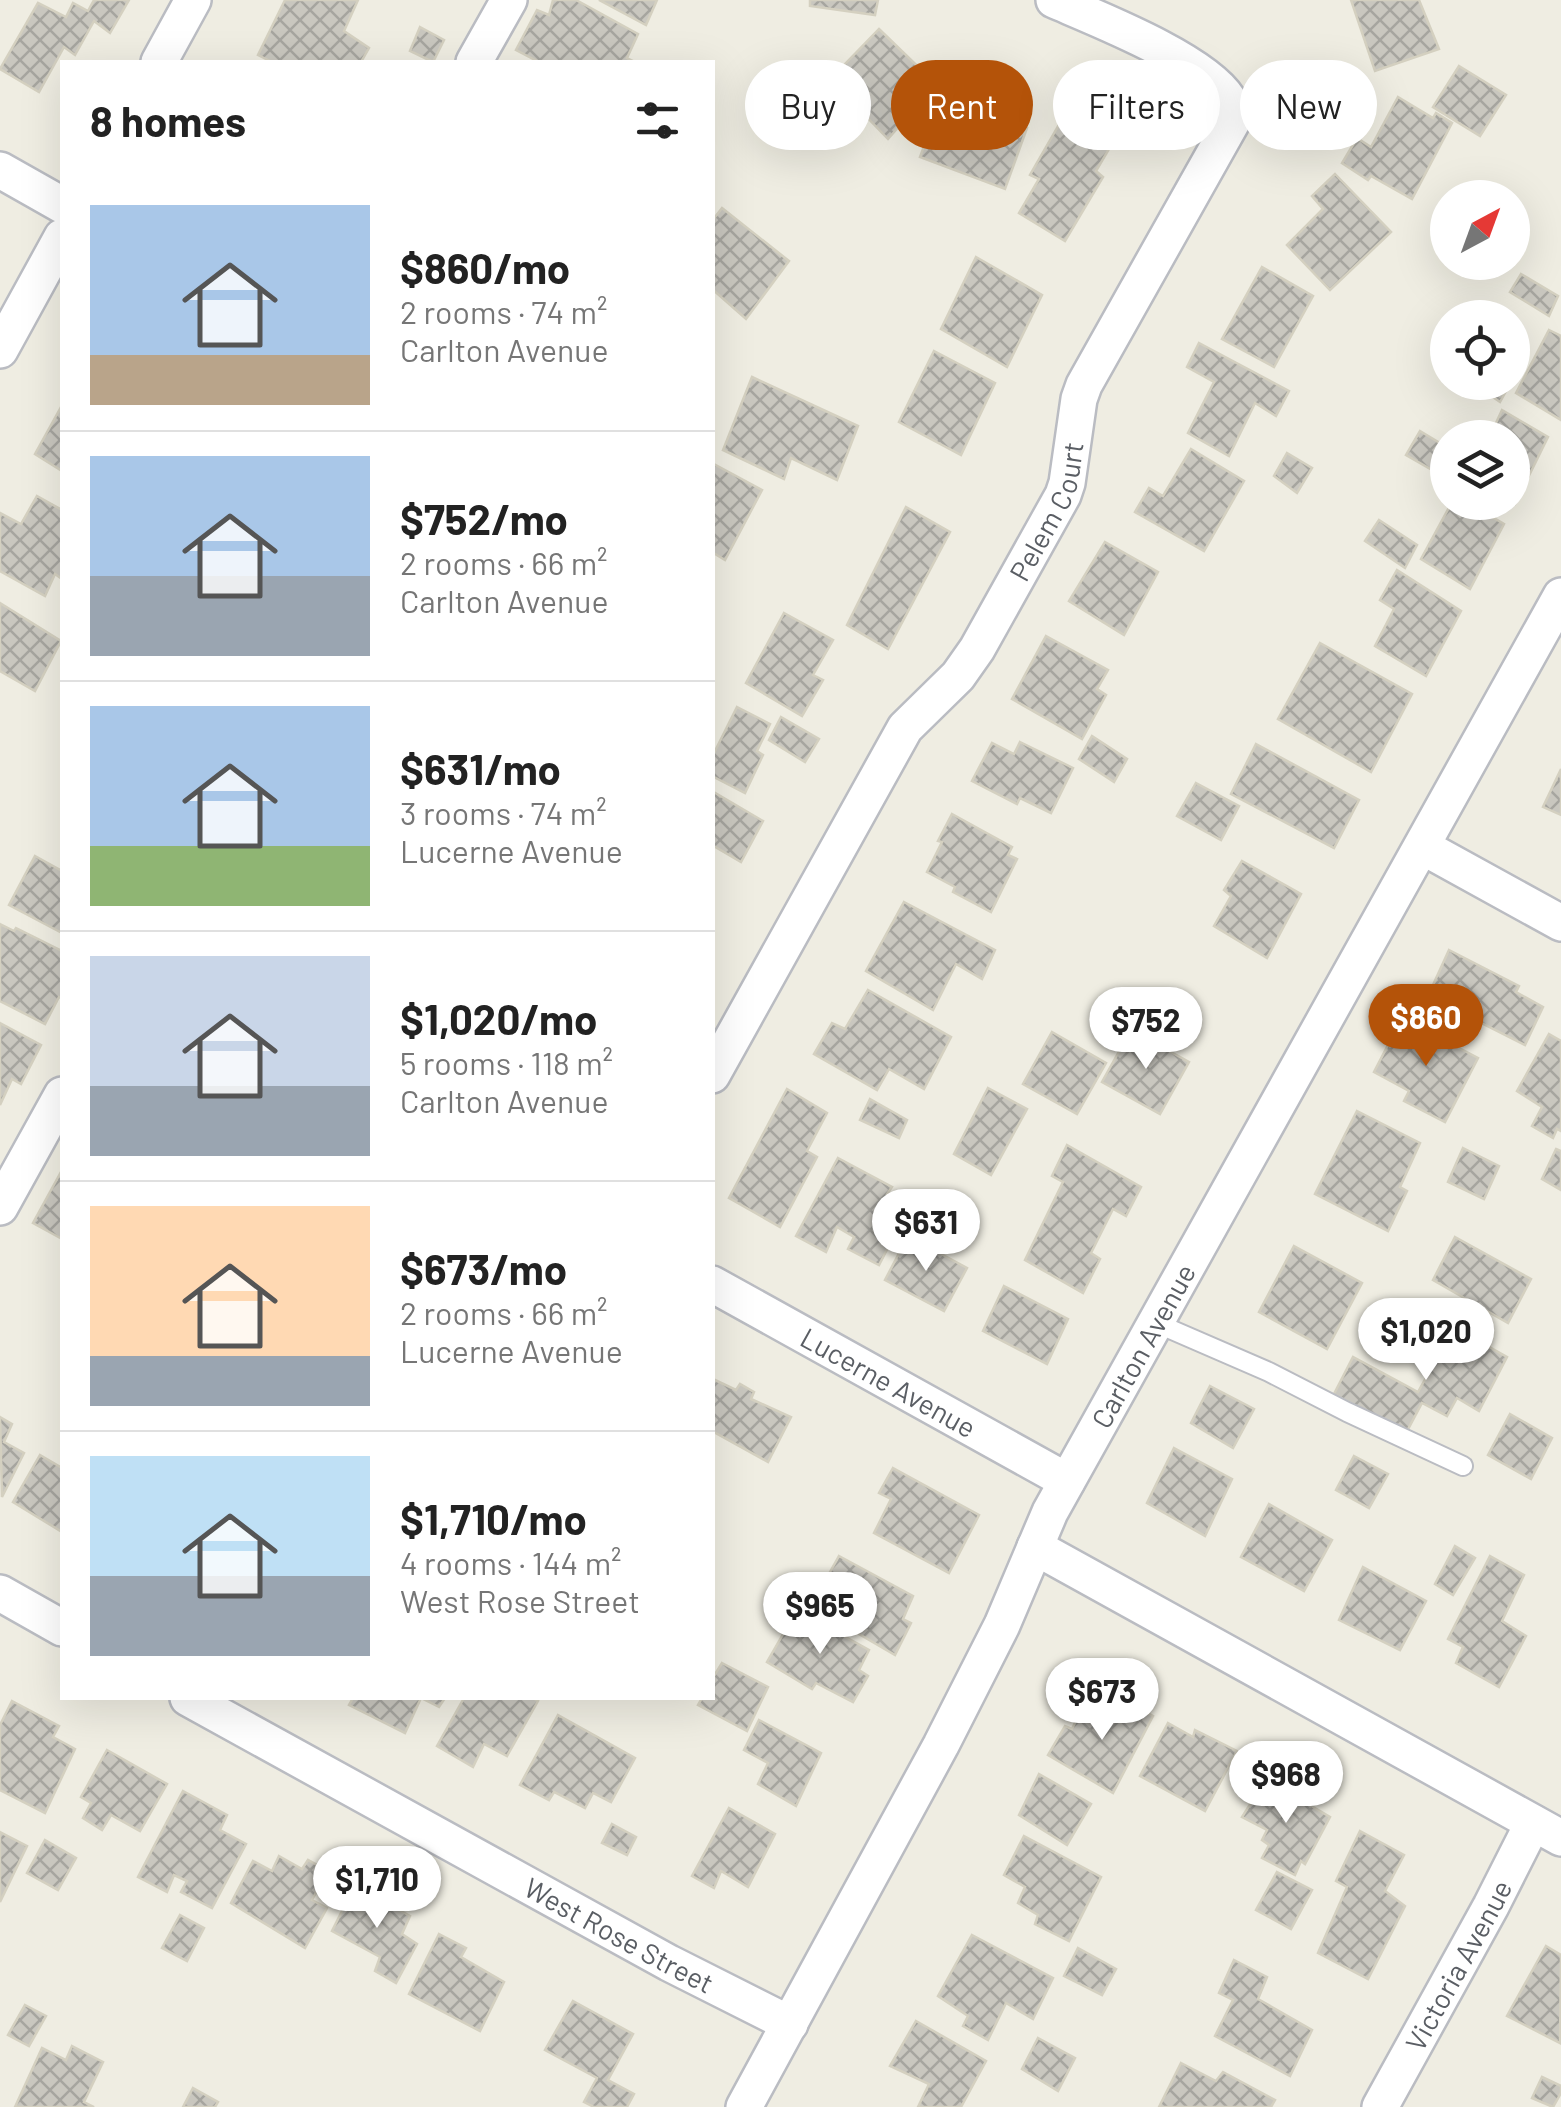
<!DOCTYPE html>
<meta charset="utf-8">
<style>
body{margin:0;font-family:Barlow,sans-serif;background:#f2f2f2;color:#222;height:100vh;display:flex;flex-direction:column;font-size:38px;white-space:nowrap}
*{box-sizing:border-box;margin:0}
p{font-size:32px;color:#767676}
.icon{flex:none;width:55px;height:55px;fill:none;stroke:currentColor;stroke-width:2;stroke-linecap:round;stroke-linejoin:round}
.map{position:relative;flex:1;overflow:hidden}
.details{position:absolute;left:60px;top:60px;width:655px;height:1640px;display:flex;flex-direction:column;background:#fff;border-radius:0px;box-shadow:0 10px 40px #0002}
.details>*{flex:none}
.top-card{position:absolute;left:745px;top:60px;width:665px;height:90px;display:flex;gap:20px}
.needle{width:65px;rotate:41deg}
.tools{position:absolute;left:1430px;top:180px;display:grid;gap:20px}
.tools a{display:grid;place-items:center;width:100px;height:100px;border-radius:50%;background:#fff;box-shadow:0 10px 40px #0002;font-size:50px}
.price{position:absolute;translate:-50% -85px;padding:0 22px;border-radius:35px;background:#fff;color:#222;font-size:32px;line-height:65px;filter:drop-shadow(0 2px 5px #0008)}
.price::after{content:'';position:absolute;left:50%;top:60px;width:30px;height:22px;margin-left:-15px;background:inherit;clip-path:polygon(0 0,100% 0,50% 100%)}
.price.on{background:#b45309;color:#fff}
ul{padding:0;list-style:none}
li{display:flex;align-items:center;gap:30px;height:250px;padding:0 30px}
li+li{border-top:2px solid #e0e0e0}
li span{display:grid;place-items:center;flex:none;width:280px;height:200px;border-radius:0px;color:#555}
li>.icon{margin-inline-start:auto}
span .icon{width:120px;height:120px;fill:#fffc;stroke-width:1}
li b{font-size:42px}
h2{display:flex;justify-content:space-between;align-items:center;height:120px;padding:0 30px;font-size:42px}
.tag{padding:0 35px;border-radius:45px;background:#fff;box-shadow:0 10px 40px #0002;font-size:35px;line-height:90px}
.tag.on{background:#b45309;color:#fff}
.map>svg:first-child{display:block}
.building{fill:url(#building-cross-hatch);stroke:#d4d0c0;stroke-width:2.5}
.lines{fill:none;stroke-linecap:round;stroke-linejoin:round}
.lane-casing{stroke:#babcc2;stroke-width:22}
.street-casing{stroke:#babcc2;stroke-width:40}
.lane{stroke:#fff;stroke-width:18}
.street{stroke:#fff;stroke-width:35}
.labels{text-anchor:middle;dominant-baseline:central;stroke-width:8;stroke-linejoin:round;paint-order:stroke}
.street-label{font-size:28px;fill:#5a5e64;stroke:#fff}
</style>
<div class="map">
<svg width="1561" height="2107" viewBox="0 0 1561 2107">
<defs>
<pattern id="building-cross-hatch" width="8" height="8" patternUnits="userSpaceOnUse" patternTransform="scale(2.5)"><rect width="8" height="8" fill="#c9c7bf"/><path d="M0 0l8 8M0 8l8-8" fill="none" stroke="#a6a59f"/></pattern>
</defs>
<rect width="100%" height="100%" fill="#efede2"/>
<g class="building">
<polygon points="94,0 129,0 110,33 94,21 75,55 64,47 39,92 0,69 38,3 66,17 73,3 88,11"/>
<polygon points="285,0 358,0 344,31 369,48 361,62 272,62 258,55"/>
<polygon points="553,0 576,0 638,34 627,58 635,62 539,62 516,50 537,10 549,15"/>
<polygon points="599,0 657,0 646,25"/>
<polygon points="810,0 878,0 875,15 810,6"/>
<polygon points="1351,0 1419,0 1439,49 1375,71"/>
<polygon points="420,27 444,40 433,62 410,51"/>
<polygon points="879,29 936,84 888,139 858,108 842,126 815,95"/>
<polygon points="1459,66 1506,95 1480,136 1433,107"/>
<polygon points="944,93 1027,128 1005,189 920,157"/>
<polygon points="1398,97 1433,118 1436,113 1452,123 1412,199 1371,176 1368,180 1342,163 1357,138 1371,147"/>
<polygon points="1072,102 1119,132 1096,171 1103,177 1065,241 1019,213 1039,179 1030,175"/>
<polygon points="1335,174 1391,232 1330,290 1287,245 1323,209 1312,196"/>
<polygon points="722,208 789,261 746,319 712,289 712,221"/>
<polygon points="976,257 1042,295 1007,367 941,329"/>
<polygon points="1262,267 1313,296 1274,367 1222,339"/>
<polygon points="1521,274 1558,296 1549,316 1510,292"/>
<polygon points="1549,330 1561,336 1561,420 1516,393"/>
<polygon points="1199,343 1289,391 1276,416 1255,403 1229,456 1188,433 1214,382 1187,367"/>
<polygon points="934,351 995,383 961,455 899,422"/>
<polygon points="752,377 858,426 837,480 791,458 784,479 723,450"/>
<polygon points="1471,382 1511,382 1500,402"/>
<polygon points="61,407 62,408 62,471 35,454"/>
<polygon points="1502,410 1548,437 1515,504 1511,502 1512,438 1489,438"/>
<polygon points="1420,431 1448,448 1448,479 1406,455"/>
<polygon points="1191,449 1244,481 1204,551 1135,512 1149,488 1163,496"/>
<polygon points="1287,453 1312,468 1297,493 1274,476"/>
<polygon points="712,463 762,490 725,560 712,552"/>
<polygon points="37,496 62,510 62,579 55,574 45,596 0,571 0,513 21,524"/>
<polygon points="1452,502 1467,502 1504,524 1470,589 1421,559"/>
<polygon points="906,507 950,532 888,649 847,625"/>
<polygon points="1379,520 1417,545 1405,568 1365,541"/>
<polygon points="1105,542 1158,572 1124,635 1069,601"/>
<polygon points="1397,570 1461,611 1426,676 1375,646 1394,609 1380,600"/>
<polygon points="0,603 61,641 35,691 0,671"/>
<polygon points="784,613 833,640 813,675 823,680 802,716 746,683"/>
<polygon points="1046,636 1108,670 1097,689 1106,695 1082,739 1012,699"/>
<polygon points="1320,643 1412,694 1371,772 1278,719"/>
<polygon points="737,707 770,724 757,751 763,755 745,793 712,776 712,757"/>
<polygon points="781,717 819,739 805,762 769,740"/>
<polygon points="1092,736 1127,759 1114,782 1079,759"/>
<polygon points="1020,742 1073,768 1051,813 1020,798 1017,804 972,781 992,743 1014,754"/>
<polygon points="1256,744 1359,800 1334,848 1231,794"/>
<polygon points="1561,769 1561,815 1543,807"/>
<polygon points="1196,783 1239,806 1221,840 1177,816"/>
<polygon points="712,791 763,821 741,862 712,845"/>
<polygon points="952,814 1012,847 1008,855 1017,859 991,912 953,892 955,887 927,872 942,842 938,841"/>
<polygon points="35,856 62,871 62,933 9,905"/>
<polygon points="1242,861 1301,894 1267,958 1214,926 1231,896 1224,890"/>
<polygon points="904,902 995,950 982,979 956,964 933,1010 866,971"/>
<polygon points="0,924 14,931 16,928 62,951 62,998 59,997 45,1024 0,1001"/>
<polygon points="1449,950 1519,986 1516,992 1543,1007 1525,1045 1428,996"/>
<polygon points="868,990 951,1037 924,1089 889,1069 877,1090 814,1054 832,1023 845,1029"/>
<polygon points="1402,1018 1478,1058 1445,1122 1404,1101 1409,1091 1374,1072"/>
<polygon points="0,1023 41,1045 21,1084 12,1079 0,1105"/>
<polygon points="1131,1030 1189,1062 1160,1114 1102,1082"/>
<polygon points="1052,1032 1106,1063 1077,1114 1023,1084"/>
<polygon points="1549,1034 1561,1041 1561,1131 1557,1129 1553,1138 1532,1126 1542,1107 1517,1091"/>
<polygon points="988,1088 1027,1109 991,1175 954,1154"/>
<polygon points="787,1089 827,1113 807,1151 817,1157 780,1227 729,1198"/>
<polygon points="870,1099 907,1120 899,1138 860,1120"/>
<polygon points="1357,1111 1420,1143 1400,1187 1407,1191 1388,1231 1315,1194"/>
<polygon points="1067,1145 1141,1187 1126,1216 1113,1209 1091,1253 1100,1259 1083,1293 1025,1260 1063,1182 1052,1176"/>
<polygon points="1463,1148 1499,1166 1484,1199 1448,1182"/>
<polygon points="1556,1149 1561,1151 1561,1190 1542,1179"/>
<polygon points="838,1158 892,1187 887,1194 909,1207 879,1265 848,1249 854,1237 837,1227 826,1252 796,1236"/>
<polygon points="62,1170 62,1239 33,1223"/>
<polygon points="908,1236 967,1268 944,1311 885,1280"/>
<polygon points="1455,1237 1531,1279 1508,1323 1433,1280"/>
<polygon points="1294,1246 1362,1283 1327,1349 1259,1312"/>
<polygon points="1004,1286 1068,1319 1047,1364 983,1331"/>
<polygon points="1454,1327 1507,1357 1479,1411 1457,1398 1447,1416 1422,1403 1406,1433 1334,1394 1353,1357 1418,1392"/>
<polygon points="715,1380 736,1390 740,1384 754,1392 751,1399 791,1417 768,1462 712,1431 712,1383"/>
<polygon points="1210,1386 1254,1409 1233,1448 1191,1423"/>
<polygon points="1510,1414 1552,1438 1531,1479 1488,1455"/>
<polygon points="0,1417 12,1424 4,1442 24,1453 2,1497"/>
<polygon points="1174,1448 1232,1479 1205,1536 1147,1503"/>
<polygon points="40,1455 62,1468 62,1532 13,1502"/>
<polygon points="1354,1456 1388,1474 1369,1508 1336,1490"/>
<polygon points="893,1468 979,1515 949,1573 874,1533 891,1499 879,1493"/>
<polygon points="1269,1504 1332,1540 1304,1591 1241,1557"/>
<polygon points="1455,1546 1475,1558 1453,1595 1435,1584"/>
<polygon points="839,1556 913,1596 903,1619 911,1623 895,1655 811,1606"/>
<polygon points="1490,1556 1524,1575 1502,1621 1526,1636 1499,1687 1456,1663 1463,1647 1448,1639"/>
<polygon points="1363,1567 1426,1601 1400,1650 1339,1620"/>
<polygon points="797,1610 869,1650 859,1670 868,1676 853,1702 816,1683 812,1689 767,1662"/>
<polygon points="722,1663 768,1687 747,1731 698,1705 702,1698 712,1698 712,1679"/>
<polygon points="353,1698 445,1698 439,1707 421,1698 405,1733 349,1705"/>
<polygon points="464,1698 533,1698 538,1701 507,1756 484,1744 473,1767 437,1746"/>
<polygon points="1086,1699 1113,1713 1117,1707 1124,1711 1129,1703 1153,1716 1113,1793 1048,1755 1065,1726 1072,1729"/>
<polygon points="12,1701 59,1726 53,1737 75,1749 45,1813 0,1790 0,1725"/>
<polygon points="558,1715 635,1758 611,1802 593,1793 585,1808 554,1792 549,1800 520,1785"/>
<polygon points="759,1720 821,1753 796,1806 758,1784 768,1763 744,1750"/>
<polygon points="1168,1723 1193,1737 1195,1730 1237,1751 1205,1811 1140,1776"/>
<polygon points="107,1750 167,1784 140,1831 111,1815 102,1830 83,1818 91,1803 81,1797"/>
<polygon points="1039,1774 1091,1804 1067,1845 1019,1815"/>
<polygon points="1266,1779 1330,1817 1305,1864 1301,1861 1295,1875 1262,1858 1269,1845 1262,1840 1267,1830 1242,1817"/>
<polygon points="183,1791 227,1815 220,1830 246,1844 212,1908 181,1892 187,1881 174,1875 167,1892 138,1877"/>
<polygon points="729,1808 775,1834 748,1887 721,1871 714,1888 692,1876"/>
<polygon points="612,1824 636,1837 627,1855 602,1843"/>
<polygon points="1360,1831 1404,1855 1385,1891 1405,1906 1368,1979 1318,1953 1347,1887 1336,1881"/>
<polygon points="0,1832 27,1846 0,1902"/>
<polygon points="1024,1836 1101,1877 1069,1941 1035,1924 1038,1915 1018,1903 1025,1887 1004,1875"/>
<polygon points="45,1840 76,1858 58,1890 27,1873"/>
<polygon points="279,1856 302,1869 308,1860 328,1871 312,1900 327,1908 305,1948 231,1903 253,1861 272,1871"/>
<polygon points="1277,1872 1312,1890 1291,1929 1256,1910"/>
<polygon points="355,1885 410,1916 402,1934 417,1944 396,1983 375,1971 380,1957 332,1931"/>
<polygon points="180,1915 204,1928 187,1961 162,1948"/>
<polygon points="439,1934 466,1948 461,1957 504,1982 480,2031 409,1994"/>
<polygon points="972,1935 1053,1978 1033,2019 1006,2003 988,2040 963,2026 968,2016 938,1996"/>
<polygon points="1546,1946 1561,1955 1560,2043 1507,2016"/>
<polygon points="1078,1948 1116,1969 1102,1995 1064,1976"/>
<polygon points="1234,1960 1267,1977 1258,1999 1312,2030 1290,2076 1215,2036 1233,2000 1219,1993"/>
<polygon points="573,2001 633,2034 608,2080 634,2094 627,2107 594,2107 584,2102 597,2078 545,2050"/>
<polygon points="25,2005 46,2016 29,2046 8,2035"/>
<polygon points="916,2021 986,2061 961,2107 918,2107 929,2084 890,2066"/>
<polygon points="1038,2038 1075,2058 1058,2091 1022,2069"/>
<polygon points="72,2046 103,2062 84,2102 94,2107 15,2107 42,2048 66,2060"/>
<polygon points="1181,2063 1216,2081 1223,2072 1275,2100 1271,2107 1159,2107"/>
<polygon points="1542,2077 1561,2086 1561,2093 1553,2107 1532,2098"/>
<polygon points="193,2088 218,2102 215,2107 183,2107"/>
</g>
<g class="lines">
<defs>
<polyline id="lane" points="1156,1323 1269,1372 1347,1412 1463,1466"/>
<g id="street">
<polyline points="159,62 193,0"/>
<polyline points="474,62 509,0"/>
<polyline points="0,170 62,205"/>
<polyline points="0,350 62,237"/>
<polyline points="1423,847 1561,923"/>
<path id="s1" d="M712 1075 905 728 958 676 977 649 1063 495 1067 483 1079 399 1084 385 1232 122C1232 115 1232 105 1228 99 1203 60 1098 19 1054 0"/>
<polyline points="0,1207 62,1095"/>
<path id="s2" d="M712 1284 1067 1481"/>
<polyline points="1035,1547 1561,1838"/>
<polyline points="0,1593 62,1628"/>
<path id="s3" d="M188 1698 669 1963 790 2024"/>
<path id="s4" d="M744 2107 941 1745 1002 1625 1050 1512 1561 596"/>
<path id="s5" d="M1380 2107 1491 1906 1533 1823"/>
</g>
</defs>
<use href="#lane" class="lane-casing"/>
<use href="#street" class="street-casing"/>
<use href="#lane" class="lane"/>
<use href="#street" class="street"/>
</g>
<g class="labels">
<g class="street-label">
<text stroke="none"><textPath href="#s1" startOffset="660">Pelem Court</textPath></text>
<text stroke="none"><textPath href="#s4" startOffset="860">Carlton Avenue</textPath></text>
<text stroke="none"><textPath href="#s2" startOffset="202">Lucerne Avenue</textPath></text>
<text stroke="none"><textPath href="#s3" startOffset="492">West Rose Street</textPath></text>
<text stroke="none"><textPath href="#s5" startOffset="162">Victoria Avenue</textPath></text>
</g>
</g>
</svg>
<div class="tools">
<a><svg class="needle" viewBox="-14 -14 28 28"><path d="M0-13l5 13h-10z" fill="#e53935"/><path d="M0 13l5-13h-10z" fill="#767676"/></svg></a>
<a><svg class="icon" aria-label="locate" viewBox="0 0 24 24"><circle cx="12" cy="12" r="6"/><path d="M12 2v4M12 18v4M2 12h4M18 12h4"/></svg></a>
<a><svg class="icon" aria-label="layers" viewBox="0 0 24 24"><path d="M12 4l9 5-9 5-9-5zM3 14l9 5 9-5"/></svg></a>
</div>
<b class="price on" style="left:1426px;top:1069px">$860</b>
<b class="price" style="left:1146px;top:1072px">$752</b>
<b class="price" style="left:926px;top:1274px">$631</b>
<b class="price" style="left:1426px;top:1383px">$1,020</b>
<b class="price" style="left:820px;top:1657px">$965</b>
<b class="price" style="left:1102px;top:1743px">$673</b>
<b class="price" style="left:1286px;top:1826px">$968</b>
<b class="price" style="left:377px;top:1931px">$1,710</b>
<div class="top-card">
<a class="tag">Buy</a>
<a class="tag on">Rent</a>
<a class="tag">Filters</a>
<a class="tag">New</a>
</div>
<section class="details">
<h2>8 homes<svg class="icon" aria-label="filters" viewBox="0 0 24 24"><path d="M4 7h16M4 17h16"/><circle cx="9" cy="7" r="2"/><circle cx="15" cy="17" r="2"/></svg></h2>
<ul>
<li><span style="background:linear-gradient(#a9c7e8 75%,#b9a48a 0)"><svg class="icon" aria-label="home" viewBox="0 0 24 24"><path d="M3 11l9-7 9 7M6 9v11h12V9"/></svg></span><div><b>$860/mo</b><p>2 rooms · 74 m²</p><p>Carlton Avenue</p></div></li>
<li><span style="background:linear-gradient(#a9c7e8 60%,#9aa5b1 0)"><svg class="icon" aria-label="home" viewBox="0 0 24 24"><path d="M3 11l9-7 9 7M6 9v11h12V9"/></svg></span><div><b>$752/mo</b><p>2 rooms · 66 m²</p><p>Carlton Avenue</p></div></li>
<li><span style="background:linear-gradient(#a9c7e8 70%,#8fb573 0)"><svg class="icon" aria-label="home" viewBox="0 0 24 24"><path d="M3 11l9-7 9 7M6 9v11h12V9"/></svg></span><div><b>$631/mo</b><p>3 rooms · 74 m²</p><p>Lucerne Avenue</p></div></li>
<li><span style="background:linear-gradient(#c9d6e8 65%,#9aa5b1 0)"><svg class="icon" aria-label="home" viewBox="0 0 24 24"><path d="M3 11l9-7 9 7M6 9v11h12V9"/></svg></span><div><b>$1,020/mo</b><p>5 rooms · 118 m²</p><p>Carlton Avenue</p></div></li>
<li><span style="background:linear-gradient(#ffd9b3 75%,#9aa5b1 0)"><svg class="icon" aria-label="home" viewBox="0 0 24 24"><path d="M3 11l9-7 9 7M6 9v11h12V9"/></svg></span><div><b>$673/mo</b><p>2 rooms · 66 m²</p><p>Lucerne Avenue</p></div></li>
<li><span style="background:linear-gradient(#bfe0f5 60%,#9aa5b1 0)"><svg class="icon" aria-label="home" viewBox="0 0 24 24"><path d="M3 11l9-7 9 7M6 9v11h12V9"/></svg></span><div><b>$1,710/mo</b><p>4 rooms · 144 m²</p><p>West Rose Street</p></div></li>
</ul>
</section>
</div>
